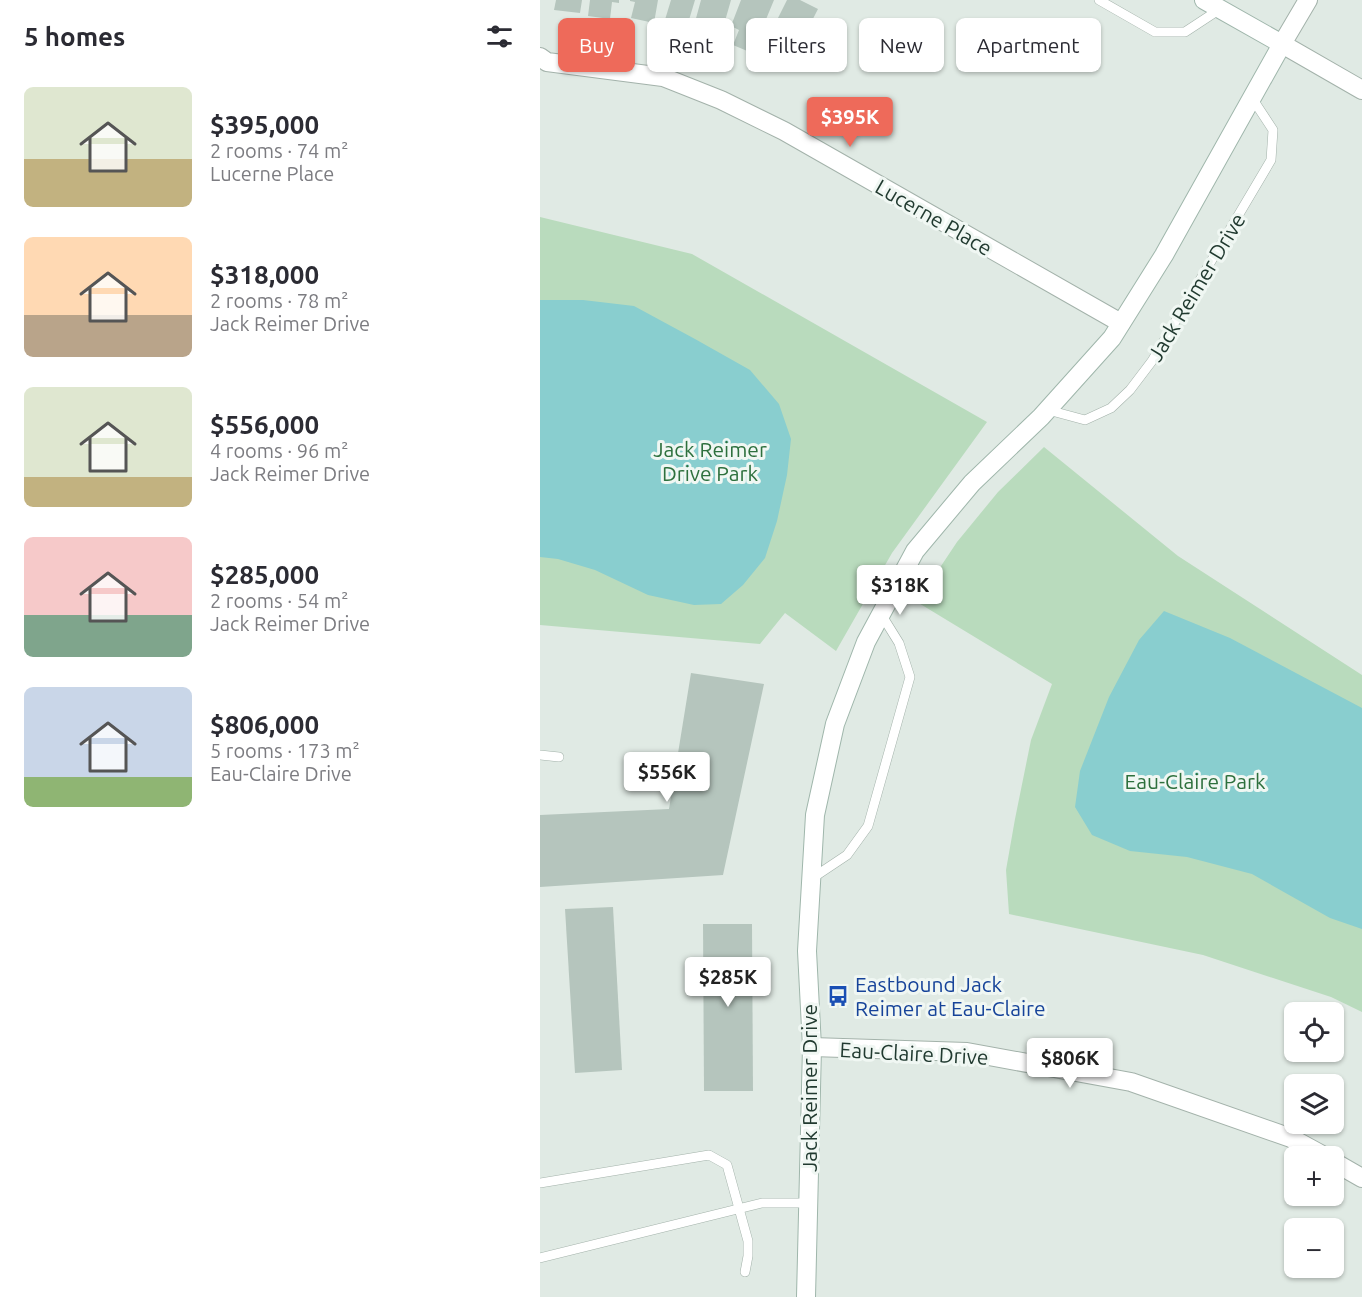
<!DOCTYPE html>
<meta charset="utf-8">
<style>
body{margin:0;font-family:Ubuntu,sans-serif;background:#f2f2f3;color:#2b2b33;height:100vh;display:flex;flex-direction:column;font-size:22px;white-space:nowrap}
*{box-sizing:border-box;margin:0}
p{font-size:20px;color:#7c7c81}
.icon{flex:none;width:33px;height:33px;fill:none;stroke:currentColor;stroke-width:2;stroke-linecap:round;stroke-linejoin:round}
.map{position:relative;flex:1;overflow:hidden}
.sheet{display:flex;flex-direction:column;background:#fff;width:540px}
.sheet>*{flex:none}
.guide{position:absolute;left:18px;top:18px;width:570px;height:54px;display:flex;gap:12px}
.buttons{position:absolute;left:744px;top:1002px;display:grid;gap:12px}
.buttons a{display:grid;place-items:center;width:60px;height:60px;border-radius:9px;background:#fff;box-shadow:0 2px 4px #0004;font-size:30px}
.price{position:absolute;translate:-50% -51px;padding:0 14px;border-radius:6px;background:#fff;color:#222;font-size:20px;line-height:39px;filter:drop-shadow(0 2px 3px #0008)}
.price::after{content:'';position:absolute;left:50%;top:36px;width:18px;height:14px;margin-left:-9px;background:inherit;clip-path:polygon(0 0,100% 0,50% 100%)}
.price.current{background:#ee6a5a;color:#fff}
ul{padding:0;list-style:none}
li{display:flex;align-items:center;gap:18px;height:150px;padding:0 24px}
li span{display:grid;place-items:center;flex:none;width:168px;height:120px;border-radius:9px;color:#555}
li>.icon{margin-inline-start:auto}
span .icon{width:72px;height:72px;fill:#fffc;stroke-width:1}
li b{font-size:26px}
h2{display:flex;justify-content:space-between;align-items:center;height:72px;padding:0 24px;font-size:26px}
.chip{padding:0 21px;border-radius:9px;background:#fff;box-shadow:0 2px 4px #0004;font-size:21px;line-height:54px}
.chip.current{background:#ee6a5a;color:#fff}
main{display:flex;flex:1;min-height:0}
.map>svg:first-child{display:block}
.green{fill:#b9dbbd}
.water{fill:#89cecf}
.building{fill:#b5c5bd}
.lines{fill:none;stroke-linecap:round;stroke-linejoin:round}
.lane-casing{stroke:#a3b2aa;stroke-width:10}
.street-casing{stroke:#a3b2aa;stroke-width:20}
.secondary-casing{stroke:#9fb6ab;stroke-width:20}
.lane{stroke:#fff;stroke-width:9}
.street{stroke:#fff;stroke-width:18}
.secondary{stroke:#fff;stroke-width:18}
.labels{text-anchor:middle;dominant-baseline:central;stroke-width:6;stroke-linejoin:round;paint-order:stroke}
.street-label{font-size:21px;fill:#213a30;stroke:#f0f7f3}
.park-label{font-size:21px;fill:#2d703d;stroke:#f0f7f3}
.transit-label{font-size:21px;fill:#164399;stroke:#f0f7f3;text-anchor:start}
</style>
<main>
<section class="sheet">
<h2>5 homes<svg class="icon" aria-label="filters" viewBox="0 0 24 24"><path d="M4 7h16M4 17h16"/><circle cx="9" cy="7" r="2"/><circle cx="15" cy="17" r="2"/></svg></h2>
<ul>
<li><span style="background:linear-gradient(#dfe7d0 60%,#c2b280 0)"><svg class="icon" aria-label="home" viewBox="0 0 24 24"><path d="M3 11l9-7 9 7M6 9v11h12V9"/></svg></span><div><b>$395,000</b><p>2 rooms · 74 m²</p><p>Lucerne Place</p></div></li>
<li><span style="background:linear-gradient(#ffd9b3 65%,#b9a48a 0)"><svg class="icon" aria-label="home" viewBox="0 0 24 24"><path d="M3 11l9-7 9 7M6 9v11h12V9"/></svg></span><div><b>$318,000</b><p>2 rooms · 78 m²</p><p>Jack Reimer Drive</p></div></li>
<li><span style="background:linear-gradient(#dfe7d0 75%,#c2b280 0)"><svg class="icon" aria-label="home" viewBox="0 0 24 24"><path d="M3 11l9-7 9 7M6 9v11h12V9"/></svg></span><div><b>$556,000</b><p>4 rooms · 96 m²</p><p>Jack Reimer Drive</p></div></li>
<li><span style="background:linear-gradient(#f6c9c9 65%,#7fa58c 0)"><svg class="icon" aria-label="home" viewBox="0 0 24 24"><path d="M3 11l9-7 9 7M6 9v11h12V9"/></svg></span><div><b>$285,000</b><p>2 rooms · 54 m²</p><p>Jack Reimer Drive</p></div></li>
<li><span style="background:linear-gradient(#c9d6e8 75%,#8fb573 0)"><svg class="icon" aria-label="home" viewBox="0 0 24 24"><path d="M3 11l9-7 9 7M6 9v11h12V9"/></svg></span><div><b>$806,000</b><p>5 rooms · 173 m²</p><p>Eau-Claire Drive</p></div></li>
</ul>
</section>
<div class="map">
<svg width="822" height="1297" viewBox="0 0 822 1297">
<rect width="100%" height="100%" fill="#e0eae4"/>
<g class="green">
<polygon points="0,217 152,254 447,422 352,553 296,651 245,613 220,644 0,625"/>
<polygon points="504,447 638,556 822,675 822,1012 791,997 663,955 469,914 466,870 475,819 491,740 512,684 377,602 417,542 458,492"/>
</g>
<g class="water">
<polygon points="0,300 43,300 94,306 155,339 210,370 239,404 251,439 247,475 237,521 225,558 203,585 181,604 154,605 108,595 55,570 18,559 0,557"/>
<polygon points="624,611 690,638 822,708 822,929 790,918 712,874 647,857 590,851 552,835 535,807 540,771 569,697 599,640"/>
</g>
<g class="building">
<polygon points="16,0 42,0 40,13 14,10"/>
<polygon points="50,0 79,0 79,3 72,2 70,19 48,16"/>
<polygon points="90,0 118,0 114,23 91,18 95,2 90,1"/>
<polygon points="131,0 155,0 146,30 124,23"/>
<polygon points="161,0 191,0 183,28 176,26 172,39 152,33"/>
<polygon points="201,0 234,0 212,53 193,45 199,30 191,26"/>
<polygon points="247,0 260,0 278,9 256,52 249,49 238,70 217,60"/>
<polygon points="151,673 224,684 183,875 0,887 0,815 129,809"/>
<polygon points="73,907 82,1070 35,1073 25,909"/>
<polygon points="163,924 212,924 213,1091 164,1091"/>
</g>
<g class="lines">
<defs>
<g id="lane">
<polyline points="559,0 615,32 645,32 680,9"/>
<polyline points="508,410 545,420 571,408 590,390 612,361 731,160 733,130 712,98"/>
<polyline points="0,755 19,757"/>
<polyline points="271,879 307,855 328,826 370,677 359,643 341,614"/>
<polyline points="0,1183 169,1155 187,1165 208,1241 208,1256 205,1272"/>
<polyline points="0,1258 222,1203 268,1203"/>
</g>
<g id="street">
<polyline points="768,0 742,44 822,90"/>
<polyline points="0,57 7,62 123,77 181,100 244,131 581,323"/>
<polyline points="272,1047 427,1052 591,1082 751,1138 784,1156"/>
<polyline points="794,1162 822,1178"/>
</g>
<polyline id="secondary" points="266,1297 272,1047 267,951 275,815 295,724 326,642 375,551 432,483 501,417 572,338 624,255 742,44 664,0"/>
</defs>
<use href="#lane" class="lane-casing"/>
<use href="#street" class="street-casing"/>
<use href="#secondary" class="secondary-casing"/>
<use href="#lane" class="lane"/>
<use href="#street" class="street"/>
<use href="#secondary" class="secondary"/>
</g>
<defs>
<symbol id="bus-bare" viewBox="-9 -9 18 18"><path d="M-5-6H5V4H4V6H2V4H-2V6H-4V4H-5ZM-3.5-4V0h7V-4ZM-3.5 1.2v1.5H-2V1.2ZM2 1.2v1.5H3.5V1.2Z" fill="#1a4fb4" stroke="#f0f7f3" stroke-width="2.5" paint-order="stroke"/></symbol>
</defs>
<g fill-rule="evenodd">
<use href="#bus-bare" x="283" y="981" width="30" height="30"/>
</g>
<g class="labels">
<g class="street-label">
<text transform="translate(394 217) rotate(30)">Lucerne Place</text>
<text transform="translate(656 287) rotate(-59)">Jack Reimer Drive</text>
<text transform="translate(374 1053) rotate(3)">Eau-Claire Drive</text>
<text transform="translate(269 1088) rotate(-90)">Jack Reimer Drive</text>
</g>
<g class="park-label">
<text x="170" y="449">Jack Reimer<tspan x="170" dy="24">Drive Park</tspan></text>
<text x="655" y="781">Eau-Claire Park</text>
</g>
<g class="transit-label">
<text x="315" y="984">Eastbound Jack<tspan x="315" dy="24">Reimer at Eau-Claire</tspan></text>
</g>
</g>
</svg>
<div class="buttons">
<a><svg class="icon" aria-label="locate" viewBox="0 0 24 24"><circle cx="12" cy="12" r="6"/><path d="M12 2v4M12 18v4M2 12h4M18 12h4"/></svg></a>
<a><svg class="icon" aria-label="layers" viewBox="0 0 24 24"><path d="M12 4l9 5-9 5-9-5zM3 14l9 5 9-5"/></svg></a>
<a>+</a>
<a>−</a>
</div>
<b class="price current" style="left:310px;top:148px">$395K</b>
<b class="price" style="left:360px;top:616px">$318K</b>
<b class="price" style="left:127px;top:803px">$556K</b>
<b class="price" style="left:188px;top:1008px">$285K</b>
<b class="price" style="left:530px;top:1089px">$806K</b>
<div class="guide">
<a class="chip current">Buy</a>
<a class="chip">Rent</a>
<a class="chip">Filters</a>
<a class="chip">New</a>
<a class="chip">Apartment</a>
</div>
</div>
</main>
